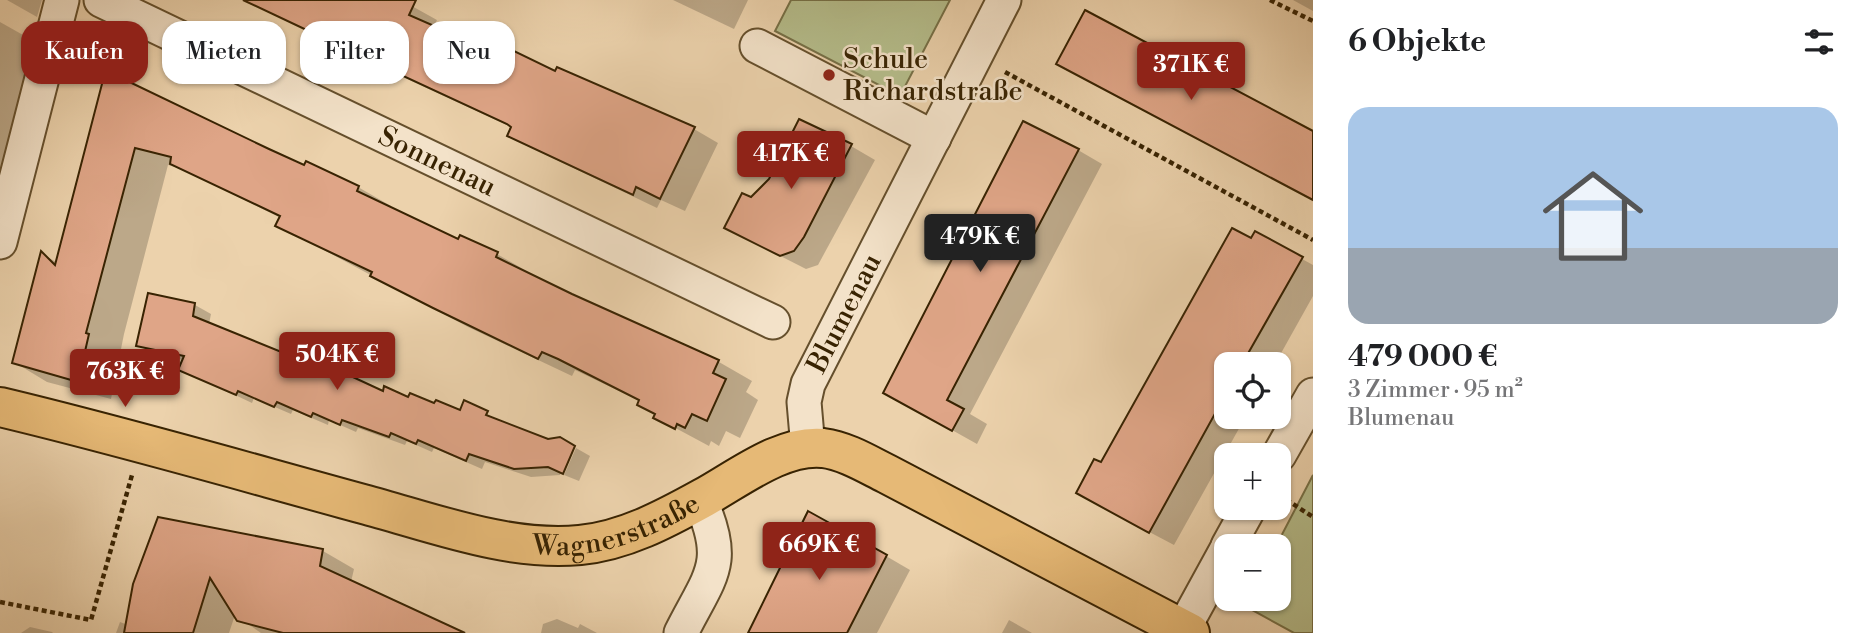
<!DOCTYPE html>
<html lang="de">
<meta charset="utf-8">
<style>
body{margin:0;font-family:"Libre Bodoni",serif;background:#f6f6f6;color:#202124;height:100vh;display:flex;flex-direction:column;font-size:26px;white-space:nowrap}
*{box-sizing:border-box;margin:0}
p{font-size:23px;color:#757577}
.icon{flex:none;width:38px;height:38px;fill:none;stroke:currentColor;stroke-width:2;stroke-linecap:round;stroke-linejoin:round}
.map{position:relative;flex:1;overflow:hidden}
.drawer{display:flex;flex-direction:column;background:#fff;width:560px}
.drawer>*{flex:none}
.guide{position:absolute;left:21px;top:21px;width:665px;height:63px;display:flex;gap:14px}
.tools{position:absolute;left:1214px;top:352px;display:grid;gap:14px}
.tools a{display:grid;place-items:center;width:77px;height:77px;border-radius:14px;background:#fff;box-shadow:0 2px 5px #0004;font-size:35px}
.price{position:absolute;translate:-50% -60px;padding:0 16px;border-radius:7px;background:#8f2418;color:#fff;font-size:23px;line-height:46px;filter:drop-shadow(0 2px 4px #0008)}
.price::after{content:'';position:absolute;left:50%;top:42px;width:21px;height:16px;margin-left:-10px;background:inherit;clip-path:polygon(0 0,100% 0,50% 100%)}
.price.selected{background:#222;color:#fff}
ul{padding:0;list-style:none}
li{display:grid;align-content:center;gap:14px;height:371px;padding:0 35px}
li span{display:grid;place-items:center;height:217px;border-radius:21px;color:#555}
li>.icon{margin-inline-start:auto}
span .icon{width:126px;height:126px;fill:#fffc;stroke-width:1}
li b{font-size:30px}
h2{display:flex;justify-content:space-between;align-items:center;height:84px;padding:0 35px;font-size:30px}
.tag{padding:0 24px;border-radius:21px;background:#fff;box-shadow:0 2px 5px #0004;font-size:24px;line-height:63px}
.tag.selected{background:#8f2418;color:#fff}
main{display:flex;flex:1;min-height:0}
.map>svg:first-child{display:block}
.green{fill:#b5bd8b;stroke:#767046;stroke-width:2}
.shadow{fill:#0003}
.building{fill:#dfa587;stroke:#382302;stroke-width:2}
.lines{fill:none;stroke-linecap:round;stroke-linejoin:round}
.minor-casing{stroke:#654f2c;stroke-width:37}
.major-casing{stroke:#382302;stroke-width:42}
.path{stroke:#382302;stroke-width:4.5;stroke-dasharray:5 3.5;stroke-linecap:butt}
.minor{stroke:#f3e2c9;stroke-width:33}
.major{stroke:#e6b976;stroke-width:38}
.poi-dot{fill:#8f2418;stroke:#f3e2c9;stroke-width:2.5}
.labels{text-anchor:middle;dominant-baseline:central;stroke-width:5;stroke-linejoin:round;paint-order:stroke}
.poi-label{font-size:28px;fill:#382302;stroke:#f3e2c9;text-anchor:start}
.street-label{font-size:28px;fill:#382302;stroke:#f3e2c9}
</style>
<main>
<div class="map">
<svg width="1313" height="633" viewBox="0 0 1313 633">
<rect width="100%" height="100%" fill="#ecd2ac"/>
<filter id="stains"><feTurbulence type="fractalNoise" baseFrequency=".00286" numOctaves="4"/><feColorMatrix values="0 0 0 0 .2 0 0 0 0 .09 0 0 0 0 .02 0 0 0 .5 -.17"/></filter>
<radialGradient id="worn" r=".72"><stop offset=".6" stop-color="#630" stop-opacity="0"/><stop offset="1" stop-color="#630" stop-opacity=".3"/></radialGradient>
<g class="green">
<polygon points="791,0 950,0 900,96 775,31"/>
<polygon points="1313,475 1313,633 1294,633 1245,606 1249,599 1279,598 1279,546 1276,546"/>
</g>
<g class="shadow">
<polygon points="7,0 42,0 37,17"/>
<polygon points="245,0 401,0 437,20 434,27 694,129 718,143 685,211 661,200 657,208 534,149 510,135 513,128 394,73 390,79 335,53 311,39 314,34"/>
<polygon points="673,0 748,0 734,29"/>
<polygon points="1293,0 1313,0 1313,11"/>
<polygon points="0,22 39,44 0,203"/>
<polygon points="105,82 358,187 391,206 390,209 459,241 461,237 497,254 530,273 529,275 571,296 719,362 752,381 746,392 758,400 740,438 726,431 719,446 711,441 709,446 655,417 657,414 640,401 575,370 572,376 468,327 277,225 281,218 182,169 168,165 124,334 111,399 47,382 14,362 42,254 58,263"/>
<polygon points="851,146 875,160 818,265 806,269 751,241 751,199"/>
<polygon points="1078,150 1102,164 970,414 987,424 977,444 909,406"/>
<polygon points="1255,233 1313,265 1313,296 1275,364 1227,364 1227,416 1246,416 1174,545 1102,507 1102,465"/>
<polygon points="150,295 195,305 211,314 209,324 384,393 461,412 465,402 502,423 573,446 560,475 531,477 485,462 482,469 434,448 432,452 407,441 405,445 358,428 356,432 329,420 328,425 293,410 291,414 254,398 252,403 180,369 184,360 154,354 138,345"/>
<polygon points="576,448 590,456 579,481 564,475"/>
<polygon points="159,519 323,551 354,569 351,582 455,633 261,633 235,615 229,633 116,633 120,622 128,625"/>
<polygon points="886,556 910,570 877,633 749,633"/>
<polygon points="557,619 578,628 580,624 597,633 541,633 543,624"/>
<polygon points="1009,620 1032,633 1002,633"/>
<polygon points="30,627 52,632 53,633 21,633"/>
</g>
<g class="building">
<polygon points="243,0 416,0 409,15 466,40 471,30 555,71 557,67 695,127 660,199 636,187 633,195 507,136 511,127 507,124 369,60 366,66 309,40 313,33"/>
<polygon points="1085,10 1313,131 1313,200 1056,64"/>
<polygon points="117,76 269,149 304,165 306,161 359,186 357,191 458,239 460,235 498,252 496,257 572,294 719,360 713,373 726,379 707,421 692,414 685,428 677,424 675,429 653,418 655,414 637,405 639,400 558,359 542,352 538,359 433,308 370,276 372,272 275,226 280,216 170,164 171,157 135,148 86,333 89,334 78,382 12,363 41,251 55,265 103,80"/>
<polygon points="799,119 852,144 804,237 794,251 780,256 724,228 742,193 751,197 769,179"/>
<polygon points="1023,121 1079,149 947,400 964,409 952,431 883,393"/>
<polygon points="1232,228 1251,238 1255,231 1303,257 1242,364 1227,364 1227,392 1149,533 1076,493 1094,459 1101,462"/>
<polygon points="148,293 195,303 193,316 296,358 299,352 383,391 384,386 408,397 410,393 434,403 436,400 460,410 464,400 488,411 486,415 548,439 560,437 575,446 563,474 548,467 514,469 469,454 466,461 418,440 416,444 391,433 389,437 342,420 340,425 313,413 311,417 277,402 274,407 238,391 236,395 178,370 184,356 136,346"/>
<polygon points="808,511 887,555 847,633 748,633"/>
<polygon points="158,517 323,549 320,566 465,633 283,633 237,621 210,578 193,633 124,633 133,584"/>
</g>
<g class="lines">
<defs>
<g id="minor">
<path id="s1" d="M101 0 773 322"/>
<polyline points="757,46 934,138"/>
<polyline points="0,242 62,0"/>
<path id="s2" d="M808 448 804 402 808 384 1004 0"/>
<polyline points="1279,455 1313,395"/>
<polyline points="1228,546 1249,508"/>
<path d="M681 633C710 575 729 564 700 500"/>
<polyline points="1181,633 1227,549"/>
</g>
<g id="major">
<path id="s3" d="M0 407C122 436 242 471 363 504 431 522 508 552 580 545 624 541 665 519 703 498 738 479 781 444 823 448 846 451 867 464 887 474L1190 633"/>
</g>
</defs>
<use href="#minor" class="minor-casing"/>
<use href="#major" class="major-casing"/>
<g class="path">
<polyline points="1270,0 1313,21"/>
<polyline points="1005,72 1313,240"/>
<polyline points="1279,495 1313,517"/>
<polyline points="0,602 91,620 132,475"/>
</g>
<use href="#minor" class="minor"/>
<use href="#major" class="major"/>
</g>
<circle class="poi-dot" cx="829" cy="75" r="7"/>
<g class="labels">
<g class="poi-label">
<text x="843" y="59">Schule<tspan x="843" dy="32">Richardstraße</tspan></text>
</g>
<g class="street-label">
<text stroke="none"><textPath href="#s1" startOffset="373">Sonnenau</textPath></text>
<text stroke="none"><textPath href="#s2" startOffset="144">Blumenau</textPath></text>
<text stroke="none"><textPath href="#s3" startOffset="637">Wagnerstraße</textPath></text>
</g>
</g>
<rect width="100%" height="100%" filter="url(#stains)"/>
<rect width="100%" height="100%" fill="url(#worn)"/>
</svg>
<div class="tools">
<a><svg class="icon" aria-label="locate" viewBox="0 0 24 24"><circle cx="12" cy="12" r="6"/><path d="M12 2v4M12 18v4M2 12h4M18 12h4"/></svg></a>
<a>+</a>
<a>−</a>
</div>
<b class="price" style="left:1191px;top:102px">371K €</b>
<b class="price" style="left:791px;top:191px">417K €</b>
<b class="price selected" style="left:980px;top:274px">479K €</b>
<b class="price" style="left:337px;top:392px">504K €</b>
<b class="price" style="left:125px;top:409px">763K €</b>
<b class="price" style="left:819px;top:582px">669K €</b>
<div class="guide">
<a class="tag selected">Kaufen</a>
<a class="tag">Mieten</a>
<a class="tag">Filter</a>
<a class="tag">Neu</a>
</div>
</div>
<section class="drawer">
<h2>6 Objekte<svg class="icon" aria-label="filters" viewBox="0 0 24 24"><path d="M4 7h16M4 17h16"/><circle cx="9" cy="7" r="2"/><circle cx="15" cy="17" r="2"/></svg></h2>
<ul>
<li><span style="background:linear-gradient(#a9c7e8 65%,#9aa5b1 0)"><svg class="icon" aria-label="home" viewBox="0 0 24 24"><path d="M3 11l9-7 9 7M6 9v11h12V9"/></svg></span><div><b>479 000 €</b><p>3 Zimmer · 95 m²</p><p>Blumenau</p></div></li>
</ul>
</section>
</main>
